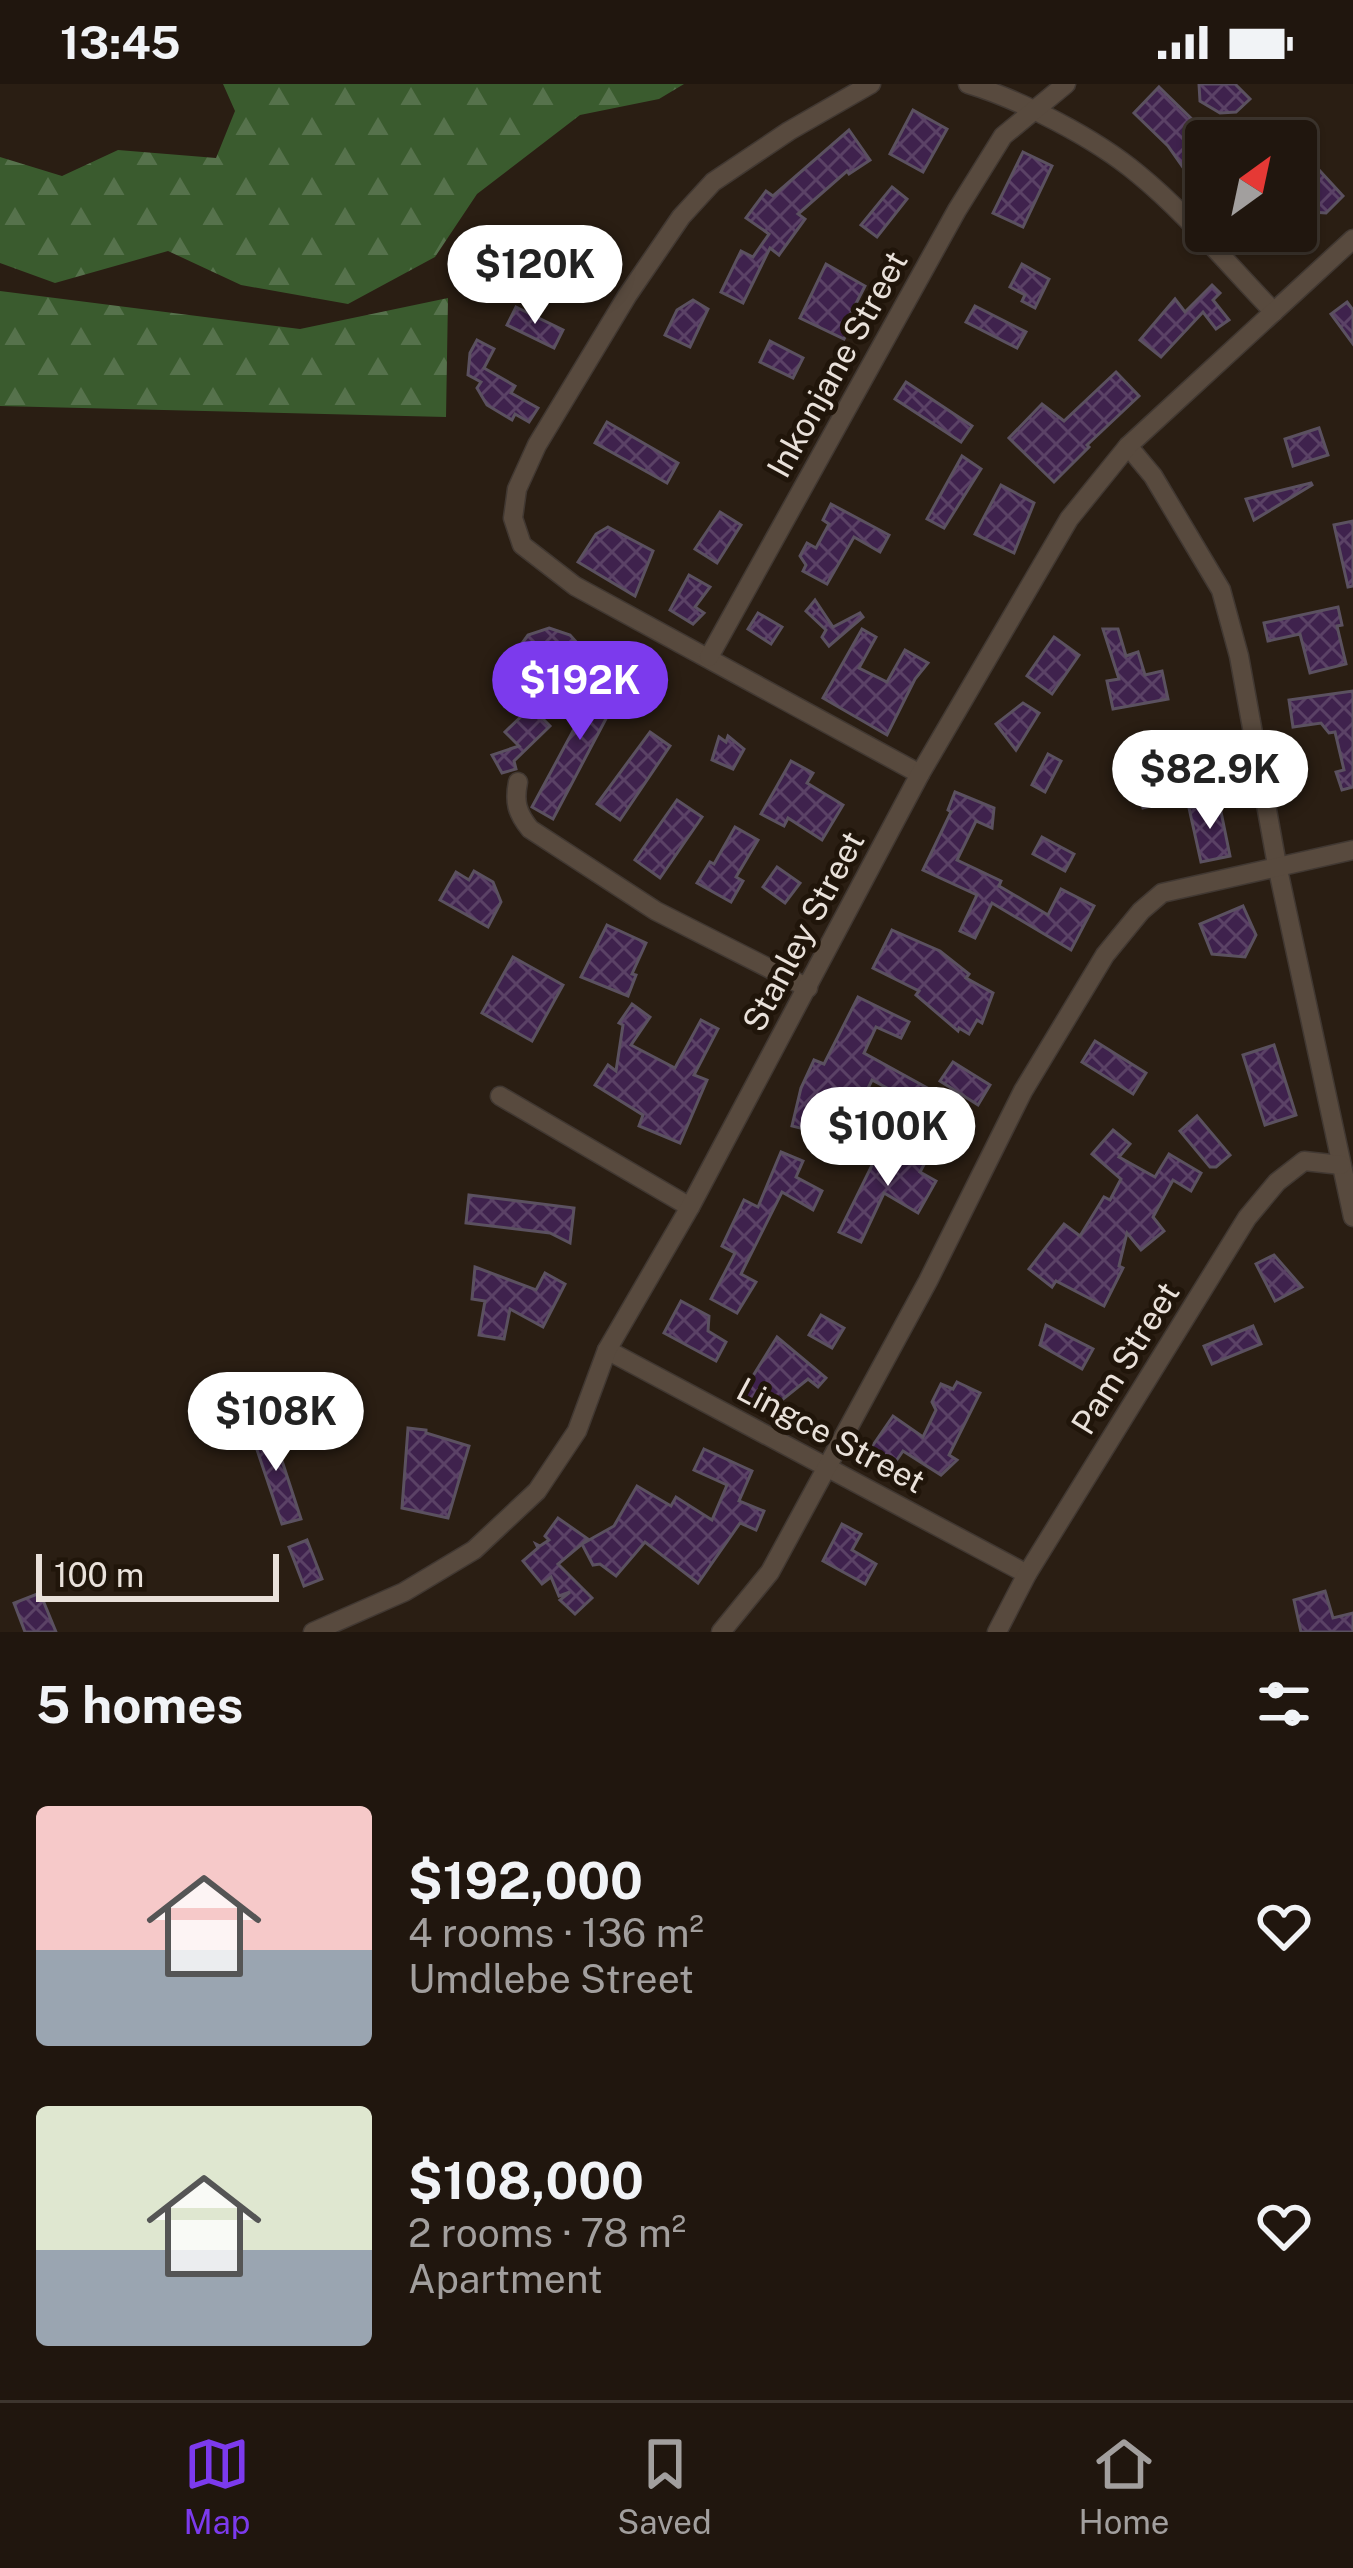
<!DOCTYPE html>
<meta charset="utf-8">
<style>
body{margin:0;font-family:"Public Sans",sans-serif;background:#281f17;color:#f1f3f6;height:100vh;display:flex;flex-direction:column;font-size:45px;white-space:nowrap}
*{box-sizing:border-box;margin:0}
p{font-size:39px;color:#a29f9e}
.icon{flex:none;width:66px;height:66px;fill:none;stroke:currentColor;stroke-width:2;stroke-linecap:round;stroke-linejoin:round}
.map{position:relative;height:1548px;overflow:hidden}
.drawer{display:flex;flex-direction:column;background:#20160e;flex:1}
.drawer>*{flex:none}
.needle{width:78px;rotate:33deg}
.tools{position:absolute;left:1185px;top:36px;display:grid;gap:24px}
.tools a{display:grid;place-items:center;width:132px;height:132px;border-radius:12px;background:#20160e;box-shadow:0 3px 9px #0004,0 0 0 3px #3d352e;font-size:60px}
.scale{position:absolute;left:36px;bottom:30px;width:243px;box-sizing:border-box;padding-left:12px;border:6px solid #e9e1da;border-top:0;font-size:33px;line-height:42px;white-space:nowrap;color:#e9e1da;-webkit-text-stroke:9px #20150a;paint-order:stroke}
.price{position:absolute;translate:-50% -102px;padding:0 27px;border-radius:42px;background:#fff;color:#222;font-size:39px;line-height:78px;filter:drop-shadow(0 3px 6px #0008)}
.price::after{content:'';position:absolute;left:50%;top:72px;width:36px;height:27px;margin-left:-18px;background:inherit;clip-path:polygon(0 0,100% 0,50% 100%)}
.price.selected{background:#7c3aed;color:#fff}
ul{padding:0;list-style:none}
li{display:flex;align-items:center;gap:36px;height:300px;padding:0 36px}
li span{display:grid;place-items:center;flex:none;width:336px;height:240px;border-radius:12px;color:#555}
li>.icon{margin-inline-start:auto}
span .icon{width:144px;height:144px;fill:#fffc;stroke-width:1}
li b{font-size:51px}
h2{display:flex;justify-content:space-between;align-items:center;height:144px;padding:0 36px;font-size:51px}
.status{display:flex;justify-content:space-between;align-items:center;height:84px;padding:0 60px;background:#20160e;direction:ltr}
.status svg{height:33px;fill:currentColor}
.menu{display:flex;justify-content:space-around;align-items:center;height:168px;border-top:3px solid #3d352e;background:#20160e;font-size:33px;color:#a29f9e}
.menu a{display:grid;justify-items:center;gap:6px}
.menu .selected{color:#7c3aed}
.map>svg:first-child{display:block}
.forest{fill:url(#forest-firs)}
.building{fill:url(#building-cross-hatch);stroke:#5b5160;stroke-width:3}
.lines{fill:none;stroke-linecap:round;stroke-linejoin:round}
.minor-casing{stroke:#413832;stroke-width:21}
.minor{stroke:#584a3e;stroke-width:18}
.labels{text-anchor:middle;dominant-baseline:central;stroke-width:10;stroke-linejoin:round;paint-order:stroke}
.street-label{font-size:33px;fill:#e9e1da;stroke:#20150a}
</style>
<div class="status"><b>13:45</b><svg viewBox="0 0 49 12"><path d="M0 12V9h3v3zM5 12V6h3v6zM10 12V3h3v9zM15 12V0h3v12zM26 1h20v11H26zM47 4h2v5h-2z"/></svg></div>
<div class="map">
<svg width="1353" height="1548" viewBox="0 0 1353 1548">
<defs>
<pattern id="forest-firs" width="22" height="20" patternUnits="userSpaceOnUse" patternTransform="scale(3)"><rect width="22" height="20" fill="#3a5b2e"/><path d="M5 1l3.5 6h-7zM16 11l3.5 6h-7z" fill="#56724c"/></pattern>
<pattern id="building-cross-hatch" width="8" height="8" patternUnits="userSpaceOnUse" patternTransform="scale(3)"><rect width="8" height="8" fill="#3f224d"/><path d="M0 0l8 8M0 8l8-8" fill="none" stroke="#5b4266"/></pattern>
</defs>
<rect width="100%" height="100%" fill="#2a1e13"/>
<g class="forest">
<polygon points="223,0 684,0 659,15 580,31 477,110 435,173 348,220 241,201 168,167 55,199 0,179 0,73 62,92 118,66 216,74 235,27"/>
<polygon points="0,207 300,245 448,214 446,333 0,322"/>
</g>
<g class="building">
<polygon points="1199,0 1235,0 1250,15 1236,28 1220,29 1200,17"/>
<polygon points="1159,3 1206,49 1206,80 1189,92 1168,62 1134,29"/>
<polygon points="913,26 947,45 923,88 890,70"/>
<polygon points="849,46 870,76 849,90 847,87 798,130 805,135 779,171 770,164 743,219 721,208 741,167 753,173 769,150 746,134 766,107 773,112"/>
<polygon points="1296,61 1343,112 1326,129 1312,128 1296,110"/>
<polygon points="1023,68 1052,82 1023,143 993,129"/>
<polygon points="892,103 907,115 877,153 861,141"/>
<polygon points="826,180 865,202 848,235 853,238 844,255 800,234"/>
<polygon points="1022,180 1049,195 1035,224 1022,217 1025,211 1010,203"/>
<polygon points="1212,201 1220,209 1213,216 1229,236 1216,245 1203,228 1161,273 1140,256 1175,215 1185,228"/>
<polygon points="693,216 708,225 690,263 665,251 677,226"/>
<polygon points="1347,218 1353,226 1353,260 1331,230"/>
<polygon points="975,222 1026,248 1017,264 966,238"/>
<polygon points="516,223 563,246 554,264 507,241"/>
<polygon points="477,256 494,265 484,284 515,302 511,309 538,324 529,338 515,330 512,336 487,321 477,304 481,298 468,291 470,269"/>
<polygon points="770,257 803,274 793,294 760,278"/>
<polygon points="1116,288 1139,312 1087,361 1089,363 1054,398 1009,354 1042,320 1064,337"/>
<polygon points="906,298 972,342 961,358 895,315"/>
<polygon points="607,338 678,379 667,399 595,359"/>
<polygon points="1319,344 1328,371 1293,382 1285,355"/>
<polygon points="962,372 981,385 944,444 927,435"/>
<polygon points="1311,399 1312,401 1254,436 1246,415"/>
<polygon points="1001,401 1034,419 1014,469 975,450"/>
<polygon points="831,420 889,451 880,468 854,453 827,500 803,487 806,481 800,472 807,459 816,464 829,440 823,436"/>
<polygon points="720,428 741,441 717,479 695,465"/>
<polygon points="1353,437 1353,502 1348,503 1334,441"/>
<polygon points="608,443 653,467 635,512 578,478 596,450"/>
<polygon points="689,491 710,503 695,523 704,529 693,540 670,526"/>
<polygon points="815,516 833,543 860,529 863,533 829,562 822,553 826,546 806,527"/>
<polygon points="1338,523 1342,541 1337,542 1346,580 1310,589 1300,550 1268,557 1264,539"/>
<polygon points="758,529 782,543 771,560 748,545"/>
<polygon points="549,544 570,551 578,560 586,596 565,611 534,613 516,591 515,569 528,551"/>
<polygon points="862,545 876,553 859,584 887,598 905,566 928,579 915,595 887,651 823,614"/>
<polygon points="1103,545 1118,545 1126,572 1138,568 1145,591 1162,587 1168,615 1113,625 1107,597 1119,595"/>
<polygon points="1054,553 1079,571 1052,610 1027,592"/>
<polygon points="608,582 628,593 553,735 532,723"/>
<polygon points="1353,607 1353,703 1342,706 1336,688 1344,686 1335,648 1329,649 1321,639 1293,643 1289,616"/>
<polygon points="1023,619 1039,629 1016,666 996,640"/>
<polygon points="531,623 550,642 514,677 516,685 502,689 492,671 519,662 505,648"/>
<polygon points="650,648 670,662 620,736 597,720"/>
<polygon points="728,652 744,665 733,685 712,676 719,653 726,658"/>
<polygon points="1048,670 1061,677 1045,708 1032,701"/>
<polygon points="791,677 813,689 807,699 843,721 822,756 788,734 784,742 761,730"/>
<polygon points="1159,691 1166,718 1143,724 1136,697"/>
<polygon points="955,708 994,724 992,744 976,737 957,776 1001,797 999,802 1048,831 1061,805 1094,822 1071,866 992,819 975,854 960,847 977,811 923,786 951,728 948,726"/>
<polygon points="677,716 702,733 660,794 635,776"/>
<polygon points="1219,718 1230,772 1201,778 1189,724"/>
<polygon points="735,743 758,756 736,793 743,797 731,818 697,799 710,778 714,780"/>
<polygon points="1042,753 1074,770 1065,787 1033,770"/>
<polygon points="777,783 800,799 785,819 763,803"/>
<polygon points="474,787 493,798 501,818 488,843 440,816 456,788 469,796"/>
<polygon points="1243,822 1256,851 1245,873 1212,870 1200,840"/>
<polygon points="607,841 646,859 632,890 636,891 628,912 581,893"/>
<polygon points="892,846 940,867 969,890 966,894 993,909 982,939 977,936 969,950 959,944 958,947 916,911 919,907 873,884"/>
<polygon points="513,873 563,901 532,957 482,929"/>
<polygon points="858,913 909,938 901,954 876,943 864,969 942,1012 933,1028 925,1024 916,1033 900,1011 872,996 853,1036 863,1042 844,1074 824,1062 828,1051 792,1042 801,1004 814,976 824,980"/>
<polygon points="632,920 650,933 631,961 675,984 701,936 718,945 694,991 707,996 680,1059 639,1042 643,1031 595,1001 608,981 616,987 623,941 619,939"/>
<polygon points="1095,957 1146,989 1133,1010 1082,978"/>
<polygon points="1274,961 1296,1031 1265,1041 1243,971"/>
<polygon points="953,978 990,1001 978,1021 940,997"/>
<polygon points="1197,1032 1230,1071 1216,1083 1210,1083 1180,1047"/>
<polygon points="1113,1046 1130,1060 1119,1073 1155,1093 1169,1070 1201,1089 1191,1107 1173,1096 1153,1133 1164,1147 1141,1166 1127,1149 1119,1182 1123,1184 1104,1222 1056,1197 1052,1203 1029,1185 1064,1140 1080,1152 1104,1113 1110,1116 1121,1095 1092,1070"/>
<polygon points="895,1064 927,1075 920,1088 936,1097 918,1129 884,1109 861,1158 839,1148 879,1067 888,1070"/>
<polygon points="781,1068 803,1077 796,1093 822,1107 813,1126 782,1108 741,1190 756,1198 737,1229 711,1215 735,1169 722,1162 744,1116 758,1123"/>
<polygon points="469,1111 574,1124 570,1159 550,1149 466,1139"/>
<polygon points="1274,1171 1302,1203 1275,1217 1256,1180"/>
<polygon points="475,1183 536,1206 545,1189 565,1200 543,1243 510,1225 504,1255 479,1251 485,1217 472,1215"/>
<polygon points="681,1217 709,1232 708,1247 726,1258 716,1277 664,1249"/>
<polygon points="821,1231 844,1244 832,1264 809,1251"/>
<polygon points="1046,1241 1093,1265 1082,1285 1040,1261"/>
<polygon points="1253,1242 1261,1260 1212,1280 1204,1262"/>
<polygon points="777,1253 826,1294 818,1303 808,1295 772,1324 761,1312 755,1321 740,1313"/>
<polygon points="957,1298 980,1309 949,1371 957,1376 941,1391 903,1367 894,1380 871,1364 893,1332 923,1353 936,1326 932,1318 941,1300 953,1305"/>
<polygon points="270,1340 301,1435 282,1440 250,1345"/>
<polygon points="408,1344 426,1346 426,1349 469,1362 448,1434 402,1424"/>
<polygon points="704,1365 752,1387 739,1417 764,1427 756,1446 740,1439 698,1499 645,1458 616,1492 600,1480 593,1481 582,1460 558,1480 592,1514 575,1530 560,1516 570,1508 559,1512 551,1493 542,1500 523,1477 538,1464 536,1460 540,1462 549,1456 545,1452 558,1434 588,1455 582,1460 614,1442 637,1402 671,1422 676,1413 712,1436 727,1401 694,1386"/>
<polygon points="842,1440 861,1450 852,1466 876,1480 865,1500 823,1477"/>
<polygon points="307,1456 322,1495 304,1502 289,1463"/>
<polygon points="1325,1507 1333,1534 1353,1529 1353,1548 1301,1548 1294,1516"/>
<polygon points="40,1509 56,1548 25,1548 14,1519"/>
</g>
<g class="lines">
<defs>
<g id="minor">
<polyline points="871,0 789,47 713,98 681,133 627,212 537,361 517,405 513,434 522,461 575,502 920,690"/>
<path d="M968 0C1021 16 1095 54 1138 90 1187 130 1230 183 1274 228"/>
<polyline points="1128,362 1153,392 1221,506 1239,572 1277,781 1353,1133"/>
<polyline points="709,573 957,126 1003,52 1066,0"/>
<path d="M518 698C514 718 517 729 530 745L656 827 808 904"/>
<polyline points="500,1012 690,1123"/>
<polyline points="607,1266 1027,1490"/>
<polyline points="313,1548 404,1508 474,1466 537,1407 577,1347 607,1266 690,1123 920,690 1069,435 1128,362 1353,155"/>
<polyline points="721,1548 770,1488 928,1197 1023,1007 1105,871 1141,827 1162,809 1353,766"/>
<polyline points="997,1548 1027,1490 1247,1134 1277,1098 1304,1077 1341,1081"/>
</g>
</defs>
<use href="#minor" class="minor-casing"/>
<use href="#minor" class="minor"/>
</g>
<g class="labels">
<g class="street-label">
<text transform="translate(837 280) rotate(-61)">Inkonjane Street</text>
<text transform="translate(803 847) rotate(-62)">Stanley Street</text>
<text transform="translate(1125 1274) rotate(-58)">Pam Street</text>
<text transform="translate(831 1351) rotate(28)">Lingce Street</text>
</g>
</g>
</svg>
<div class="tools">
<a><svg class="needle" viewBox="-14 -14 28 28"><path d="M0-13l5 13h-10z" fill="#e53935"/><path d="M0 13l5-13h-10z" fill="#a29f9e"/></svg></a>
</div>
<div class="scale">100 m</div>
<b class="price" style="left:535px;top:243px">$120K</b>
<b class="price selected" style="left:580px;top:659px">$192K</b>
<b class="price" style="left:1210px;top:748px">$82.9K</b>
<b class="price" style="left:888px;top:1105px">$100K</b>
<b class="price" style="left:276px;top:1390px">$108K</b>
</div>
<section class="drawer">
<h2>5 homes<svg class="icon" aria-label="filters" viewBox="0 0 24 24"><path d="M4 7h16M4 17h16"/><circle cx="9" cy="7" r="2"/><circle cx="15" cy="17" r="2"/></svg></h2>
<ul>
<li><span style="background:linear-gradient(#f6c9c9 60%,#9aa5b1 0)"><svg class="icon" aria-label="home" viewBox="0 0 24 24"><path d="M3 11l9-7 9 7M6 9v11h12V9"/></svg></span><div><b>$192,000</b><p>4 rooms · 136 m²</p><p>Umdlebe Street</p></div><svg class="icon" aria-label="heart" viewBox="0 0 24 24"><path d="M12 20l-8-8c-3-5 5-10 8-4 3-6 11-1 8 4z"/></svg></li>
<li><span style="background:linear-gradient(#dfe7d0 60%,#9aa5b1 0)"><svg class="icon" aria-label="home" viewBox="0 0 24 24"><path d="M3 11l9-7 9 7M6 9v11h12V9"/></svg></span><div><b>$108,000</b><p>2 rooms · 78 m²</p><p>Apartment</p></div><svg class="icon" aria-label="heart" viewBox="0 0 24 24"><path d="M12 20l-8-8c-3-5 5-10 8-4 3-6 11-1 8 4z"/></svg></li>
</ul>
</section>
<nav class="menu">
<a class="selected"><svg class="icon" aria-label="map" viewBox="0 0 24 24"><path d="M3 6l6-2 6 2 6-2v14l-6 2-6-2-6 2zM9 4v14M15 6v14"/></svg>Map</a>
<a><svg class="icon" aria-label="saved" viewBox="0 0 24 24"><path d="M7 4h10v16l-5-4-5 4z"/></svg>Saved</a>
<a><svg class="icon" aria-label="home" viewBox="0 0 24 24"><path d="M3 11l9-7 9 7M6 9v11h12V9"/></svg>Home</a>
</nav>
